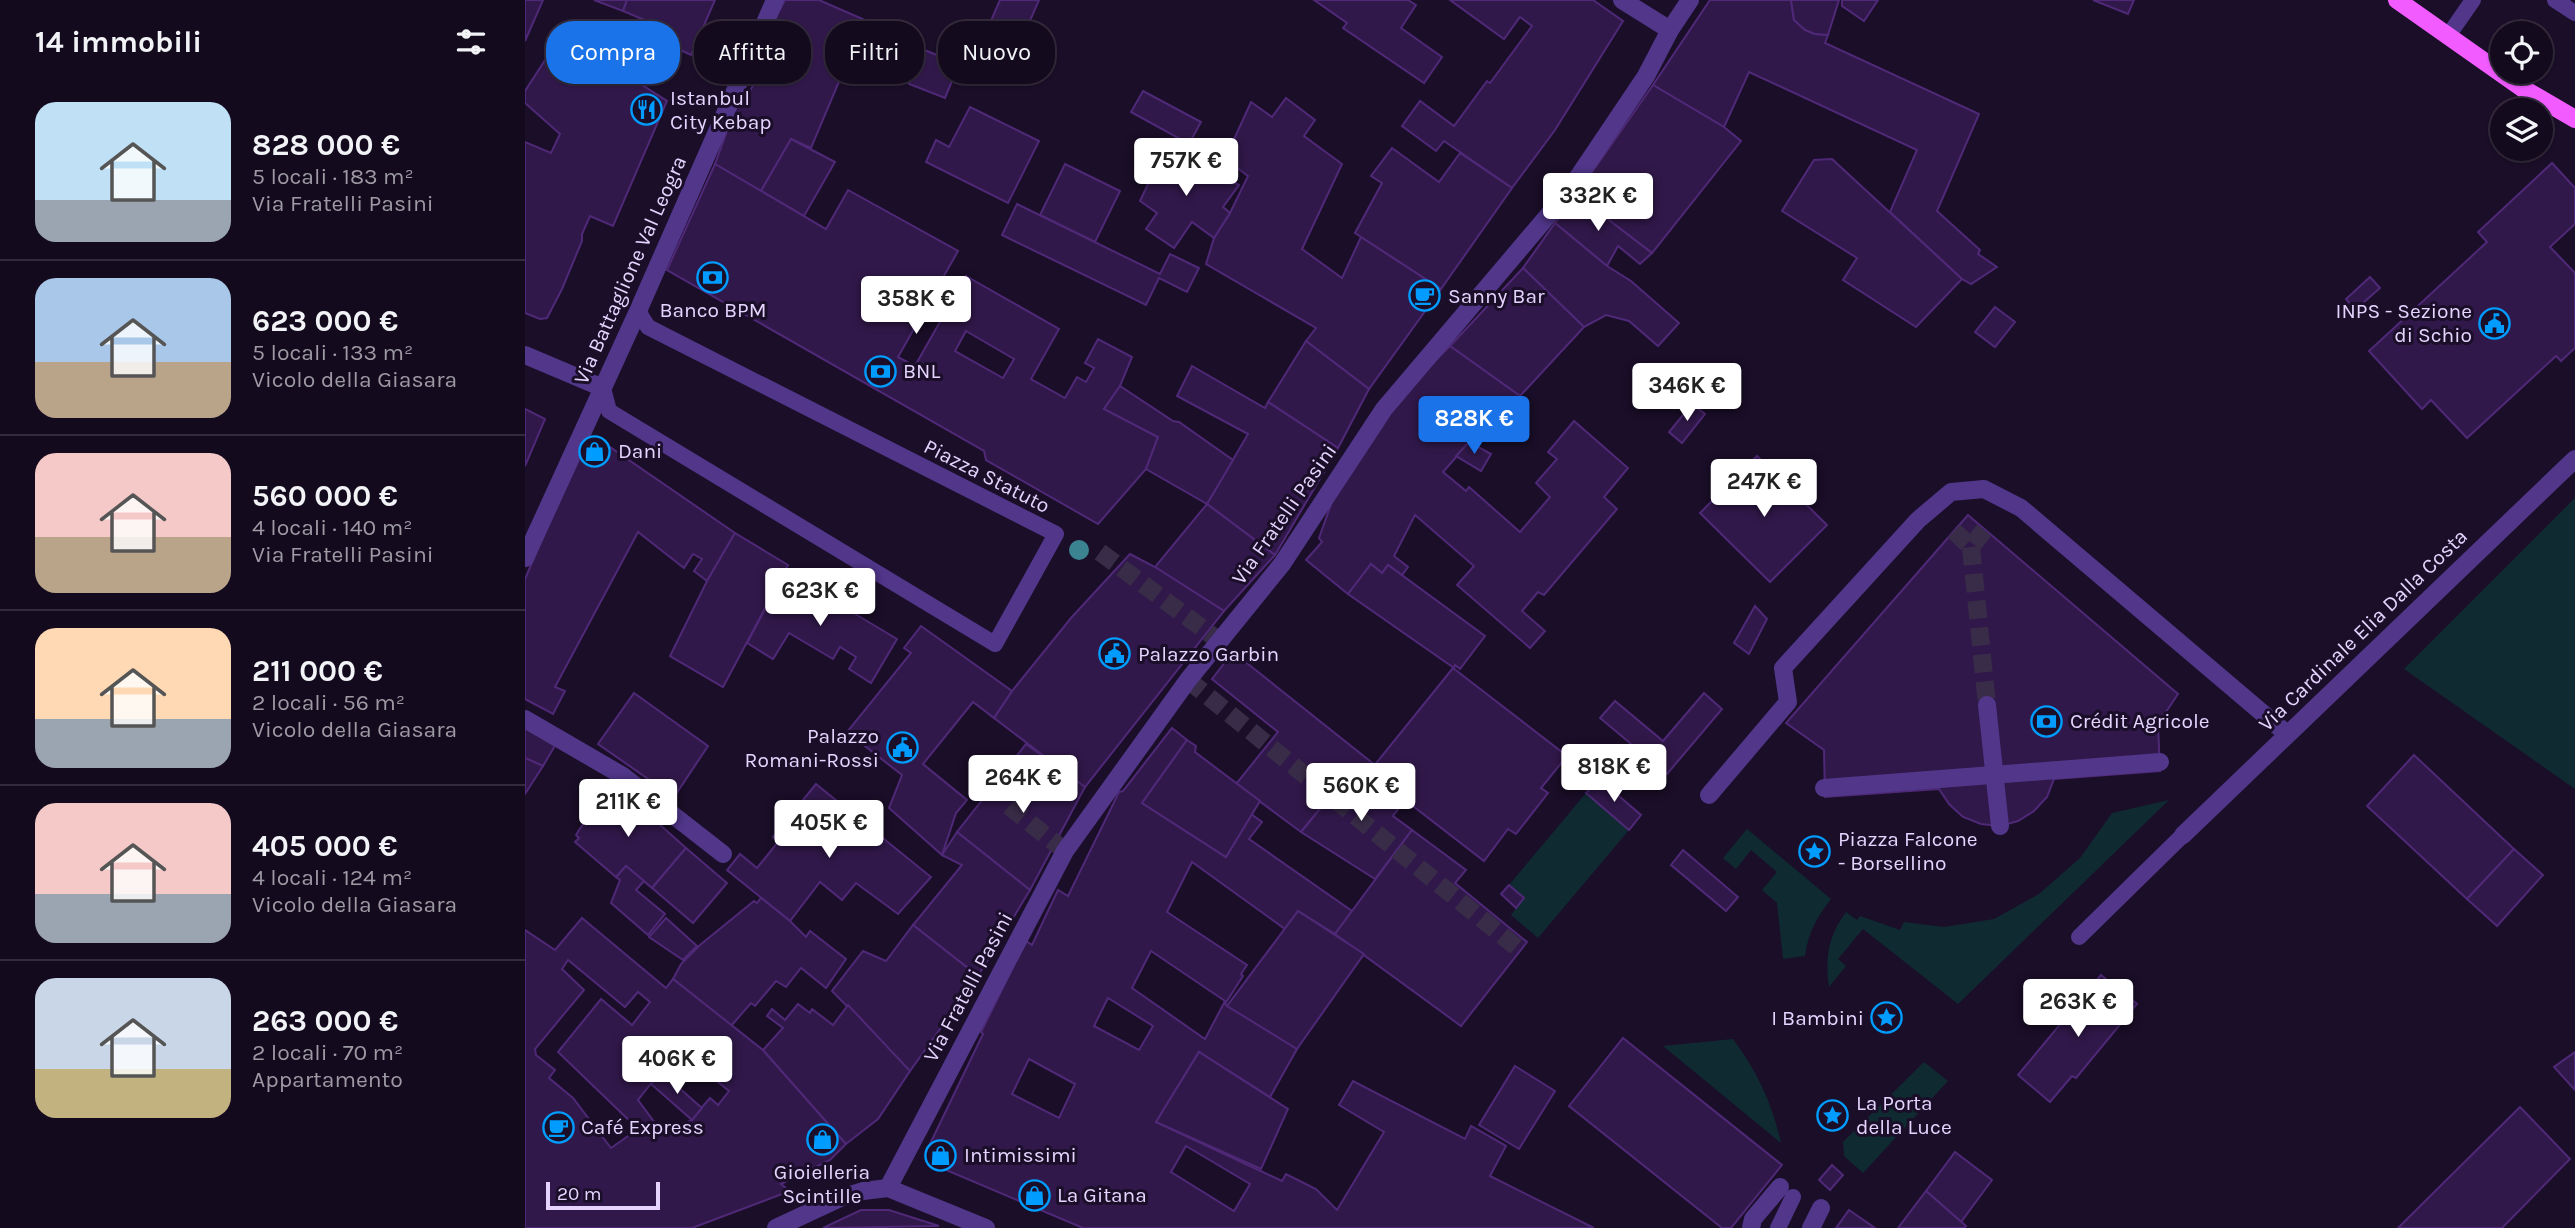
<!DOCTYPE html>
<html lang="it">
<meta charset="utf-8">
<style>
body{margin:0;font-family:Karla,sans-serif;background:#1d1327;color:#f1f3f6;height:100vh;display:flex;flex-direction:column;font-size:26px;white-space:nowrap}
*{box-sizing:border-box;margin:0}
p{font-size:23px;color:#9d9aa4}
.icon{flex:none;width:38px;height:38px;fill:none;stroke:currentColor;stroke-width:2;stroke-linecap:round;stroke-linejoin:round}
.map{position:relative;flex:1;overflow:hidden}
.drawer{display:flex;flex-direction:column;background:#140a1e;width:525px}
.drawer>*{flex:none}
.hud{position:absolute;left:21px;top:21px;width:665px;height:63px;display:flex;gap:14px}
.controls{position:absolute;left:1965px;top:21px;display:grid;gap:14px}
.controls a{display:grid;place-items:center;width:63px;height:63px;border-radius:50%;background:#140a1e;box-shadow:0 2px 5px #0004,0 0 0 2px #332b3c;font-size:35px}
.scale{position:absolute;left:21px;bottom:18px;width:114px;box-sizing:border-box;padding-left:7px;border:4px solid #e6d4ff;border-top:0;font-size:19px;line-height:24px;white-space:nowrap;color:#e6d4ff;-webkit-text-stroke:5px #1a0e28;paint-order:stroke}
.price{position:absolute;translate:-50% -60px;padding:0 16px;border-radius:7px;background:#fff;color:#222;font-size:23px;line-height:46px;filter:drop-shadow(0 2px 4px #0008)}
.price::after{content:'';position:absolute;left:50%;top:42px;width:21px;height:16px;margin-left:-10px;background:inherit;clip-path:polygon(0 0,100% 0,50% 100%)}
.price.on{background:#1a73e8;color:#fff}
ul{padding:0;list-style:none}
li{display:flex;align-items:center;gap:21px;height:175px;padding:0 35px}
li+li{border-top:2px solid #332b3c}
li span{display:grid;place-items:center;flex:none;width:196px;height:140px;border-radius:21px;color:#555}
li>.icon{margin-inline-start:auto}
span .icon{width:84px;height:84px;fill:#fffc;stroke-width:1}
li b{font-size:30px}
h2{display:flex;justify-content:space-between;align-items:center;height:84px;padding:0 35px;font-size:30px}
.chip{padding:0 24px;border-radius:28px;background:#140a1e;box-shadow:0 2px 5px #0004,0 0 0 2px #332b3c;font-size:24px;line-height:63px}
.chip.on{background:#1a73e8;color:#fff}
main{display:flex;flex:1;min-height:0}
.map>svg:first-child{display:block}
.green{fill:#102a32}
.building{fill:#31184a;stroke:#4f2977;stroke-width:2;fill-rule:evenodd}
.lines{fill:none;stroke-linecap:round;stroke-linejoin:round}
.pedestrian-tunnel{stroke:#392c48;stroke-width:18;stroke-dasharray:18 9;stroke-linecap:butt}
.service{stroke:#51368a;stroke-width:16}
.pedestrian{stroke:#51368a;stroke-width:18}
.minor{stroke:#51368a;stroke-width:18}
.tertiary{stroke:#51368a;stroke-width:18}
.primary{stroke:#f15bff;stroke-width:18}
.tree{fill:#3c8392}
.labels{text-anchor:middle;dominant-baseline:central;stroke-width:6;stroke-linejoin:round;paint-order:stroke}
.poi-label{font-size:21px;fill:#e6d4ff;stroke:#1a0e28;text-anchor:start}
.street-label{font-size:21px;fill:#e6d4ff;stroke:#1a0e28}
</style>
<main>
<section class="drawer">
<h2>14 immobili<svg class="icon" aria-label="filters" viewBox="0 0 24 24"><path d="M4 7h16M4 17h16"/><circle cx="9" cy="7" r="2"/><circle cx="15" cy="17" r="2"/></svg></h2>
<ul>
<li><span style="background:linear-gradient(#bfe0f5 70%,#9aa5b1 0)"><svg class="icon" aria-label="home" viewBox="0 0 24 24"><path d="M3 11l9-7 9 7M6 9v11h12V9"/></svg></span><div><b>828 000 €</b><p>5 locali · 183 m²</p><p>Via Fratelli Pasini</p></div></li>
<li><span style="background:linear-gradient(#a9c7e8 60%,#b9a48a 0)"><svg class="icon" aria-label="home" viewBox="0 0 24 24"><path d="M3 11l9-7 9 7M6 9v11h12V9"/></svg></span><div><b>623 000 €</b><p>5 locali · 133 m²</p><p>Vicolo della Giasara</p></div></li>
<li><span style="background:linear-gradient(#f6c9c9 60%,#b9a48a 0)"><svg class="icon" aria-label="home" viewBox="0 0 24 24"><path d="M3 11l9-7 9 7M6 9v11h12V9"/></svg></span><div><b>560 000 €</b><p>4 locali · 140 m²</p><p>Via Fratelli Pasini</p></div></li>
<li><span style="background:linear-gradient(#ffd9b3 65%,#9aa5b1 0)"><svg class="icon" aria-label="home" viewBox="0 0 24 24"><path d="M3 11l9-7 9 7M6 9v11h12V9"/></svg></span><div><b>211 000 €</b><p>2 locali · 56 m²</p><p>Vicolo della Giasara</p></div></li>
<li><span style="background:linear-gradient(#f6c9c9 65%,#9aa5b1 0)"><svg class="icon" aria-label="home" viewBox="0 0 24 24"><path d="M3 11l9-7 9 7M6 9v11h12V9"/></svg></span><div><b>405 000 €</b><p>4 locali · 124 m²</p><p>Vicolo della Giasara</p></div></li>
<li><span style="background:linear-gradient(#c9d6e8 65%,#c2b280 0)"><svg class="icon" aria-label="home" viewBox="0 0 24 24"><path d="M3 11l9-7 9 7M6 9v11h12V9"/></svg></span><div><b>263 000 €</b><p>2 locali · 70 m²</p><p>Appartamento</p></div></li>
</ul>
</section>
<div class="map">
<svg width="2050" height="1228" viewBox="0 0 2050 1228">
<rect width="100%" height="100%" fill="#1a0e28"/>
<g class="green">
<polygon points="2050,498 2050,789 1879,669"/>
<polygon points="1061,793 1104,830 1013,938 986,915 999,898 984,885"/>
<path d="M1644 800 1433 1004 1338 929 1313 959 1321 966 1304 987C1300 958 1303 936 1321 912L1332 920 1335 916 1375 930 1379 922 1419 927 1469 919 1514 894 1555 858 1587 813Z"/>
<path d="M1222 829 1306 899C1292 917 1283 933 1280 956L1258 959 1252 903 1237 890 1252 872 1226 850 1211 869 1198 858Z"/>
<path d="M1208 1039C1232 1071 1247 1103 1256 1143L1138 1046Z"/>
<polygon points="1399,1062 1423,1081 1338,1173 1319,1156 1318,1142"/>
</g>
<g class="building">
<polygon points="0,0 18,0 0,41"/>
<polygon points="69,0 102,0 98,11"/>
<polygon points="102,0 190,0 166,55 131,39 136,27 98,11"/>
<polygon points="260,0 294,0 340,20 286,148 266,139 236,191 190,164 212,103 217,105 248,50 236,44"/>
<polygon points="475,0 514,0 491,53 458,39"/>
<polygon points="789,0 883,0 891,5 876,28 917,57 899,83 818,28 822,23"/>
<polygon points="925,0 1068,0 1098,21 1030,130 987,188 919,141 911,151 877,126 895,101 929,126 962,81 965,83 1007,26 995,17 979,39"/>
<polygon points="1185,0 1266,0 1269,20 1280,30 1290,34 1303,35 1300,43 1454,114 1412,211 1455,250 1453,254 1472,267 1446,284 1437,279 1365,212 1392,150 1224,72 1199,127 1128,85"/>
<polygon points="1266,0 1314,0 1303,35 1290,34 1280,30 1269,20"/>
<polygon points="1317,0 1353,0 1339,21 1317,6"/>
<polygon points="1568,0 1609,0 1603,14"/>
<polygon points="33,40 73,57 142,101 88,226 65,216 57,234 57,241 37,289 22,318 15,319 0,313 0,142 26,153 35,134 0,103 0,91"/>
<polygon points="397,49 434,64 420,98 384,84"/>
<polygon points="1128,85 1199,127 1216,141 1127,253 1051,195"/>
<polygon points="618,91 676,122 664,144 606,112"/>
<polygon points="761,98 790,120 779,136 817,164 777,249 817,278 836,237 916,289 844,389 781,341 791,328 681,264 689,238 705,213 723,176 700,159 726,102 747,117"/>
<polygon points="445,107 514,141 483,203 401,162 411,140 424,147"/>
<polygon points="266,139 310,162 279,216 236,191"/>
<polygon points="641,146 714,185 698,207 705,213 689,238 667,222 649,248 621,229 632,213 615,201"/>
<polygon points="867,148 914,182 935,153 987,188 916,289 830,233 857,183 846,176"/>
<polygon points="1307,159 1437,279 1391,327 1318,280 1332,258 1257,211 1289,160"/>
<polygon points="2027,163 2050,188 2050,224 2025,247 2050,273 2050,348 2036,361 2031,356 1942,438 1906,400 1897,409 1844,351 1962,242 1953,232"/>
<path d="M190 164 301 229 323 190 433 251 373 357 384 363 382 368 387 371 441 276 534 329 506 379 540 398 552 377 561 382 569 368 560 363 573 339 607 357 595 386 579 409 633 437 621 469 573 524 461 460 459 451 142 270ZM441 331 489 359 478 378 430 351Z"/>
<polygon points="540,164 595,191 570,242 515,215"/>
<polygon points="1051,195 1127,253 1115,264 1093,246 1082,266 1030,223"/>
<polygon points="492,204 635,274 645,254 674,268 662,292 634,278 621,305 477,235"/>
<polygon points="1030,223 1082,266 1106,281 1154,323 1133,346 1104,321 1081,315 1059,327 998,268"/>
<polygon points="998,268 1059,327 995,396 925,346"/>
<polygon points="1845,277 1855,288 1830,310 1821,299"/>
<polygon points="1470,307 1490,322 1470,347 1450,332"/>
<polygon points="781,341 844,389 813,448 743,402"/>
<polygon points="925,346 995,396 982,412 990,419 984,426 969,414 918,472 941,491 944,487 995,532 1025,497 1011,483 1032,459 1023,452 1049,421 1103,468 1079,497 1092,509 1019,595 1013,592 997,611 1020,631 1005,648 932,585 949,566 890,515 869,556 883,567 877,575 863,565 857,573 846,564 823,594 781,560 797,542 794,538 815,479 864,407"/>
<polygon points="667,366 740,408 743,402 813,448 750,555 682,504 723,434 652,396"/>
<polygon points="595,386 648,421 654,422 708,460 682,504 621,469 633,437 579,409"/>
<polygon points="1167,404 1180,414 1157,443 1144,432"/>
<polygon points="0,409 20,419 0,466"/>
<polygon points="944,442 966,454 956,471 931,456"/>
<polygon points="73,444 82,445 210,533 182,581 169,571 177,559 168,554 159,568 113,532 30,687 40,691 28,714 0,699 0,579 55,450 63,446"/>
<polygon points="1232,456 1302,525 1245,582 1175,513"/>
<polygon points="682,504 750,555 699,611 630,567"/>
<polygon points="1443,515 1653,694 1633,724 1635,771 1529,779 1522,797 1509,811 1493,821 1475,826 1456,824 1438,817 1424,804 1414,789 1300,797 1299,750 1261,723"/>
<polygon points="210,533 263,565 198,687 145,656 182,581"/>
<polygon points="605,554 630,567 699,611 560,787 469,718 487,691 546,618"/>
<polygon points="846,564 857,573 863,565 960,636 935,669 930,665 929,668 823,594"/>
<polygon points="260,572 372,639 346,683 324,669 331,657 315,647 308,659 264,633 248,659 222,643"/>
<polygon points="1230,606 1242,619 1224,654 1209,643"/>
<polygon points="396,626 487,691 469,718 448,702 398,764 442,800 431,813 417,855 364,808 377,775 322,732 386,653 379,648"/>
<polygon points="708,652 850,765 844,772 821,777 776,832 711,784 753,732 687,679"/>
<polygon points="928,668 1042,756 1016,788 1023,793 991,834 983,829 959,861 844,772"/>
<polygon points="109,693 183,746 149,797 73,744"/>
<polygon points="1179,693 1197,709 1142,774 1075,718 1090,701 1138,741"/>
<polygon points="0,728 31,744 18,766 0,758"/>
<path d="M647 728 662 740 617 803 701 857 726 814 737 822 724 839 827 911 810 934 773 911 760 929 667 862 642 912 722 965 716 974 718 976 700 1004 772 1049 745 1097 674 1052 631 1122 757 1181 761 1174 791 1189 812 1210 859 1132 814 1105 828 1081 940 1139 946 1126 981 1146 965 1176 1069 1228H558L414 1167 404 1146 458 1034 456 1032 501 941 507 945 533 890 543 896 594 792 598 791ZM626 951 700 1001 680 1039 607 988ZM583 998 628 1026 614 1050 569 1026ZM504 1059 550 1084 534 1118 487 1094ZM661 1146 725 1184 709 1211 646 1172Z"/>
<polygon points="662,740 671,746 670,752 735,801 701,857 617,803"/>
<polygon points="501,744 560,787 505,890 432,832"/>
<polygon points="1889,755 1989,849 1942,899 1842,806"/>
<polygon points="0,758 18,766 0,794"/>
<polygon points="844,772 880,800 868,816 887,830 850,879 776,832 821,777"/>
<polygon points="1074,779 1116,815 1104,830 1061,793"/>
<polygon points="291,784 406,877 373,914 331,883 317,900 295,882 265,921 202,870 215,854 232,868 253,842 248,837"/>
<polygon points="94,788 161,848 127,888 101,866 91,877 50,842 54,838 51,835 54,830 59,823 64,824 68,819 62,814 85,790"/>
<polygon points="887,830 941,870 930,883 1002,942 936,1026 810,934"/>
<polygon points="432,832 505,890 453,976 388,925 437,865 417,855"/>
<polygon points="161,848 202,883 168,923 127,888"/>
<polygon points="1989,849 2018,875 1972,926 1942,899"/>
<polygon points="1158,850 1213,897 1201,911 1146,865"/>
<polygon points="101,866 119,881 111,890 140,914 123,935 86,903 95,880 91,877"/>
<polygon points="984,885 999,898 991,908 976,894"/>
<polygon points="236,898 265,921 281,937 285,931 321,959 301,988 276,968 261,987 251,981 230,1006 226,1003 206,1026 148,979 156,964 175,945 229,901 232,903"/>
<polygon points="773,911 839,954 772,1049 702,1006"/>
<path d="M57 918 141 988 148 979 238 1050 321 1144 305 1160 256 1184 265 1191 167 1228H0V930L30 950ZM43 960 100 1007 113 992 125 1002 107 1025 76 999 33 1052 113 1129 86 1148 48 1098 24 1078 30 1070 11 1055 10 1049 59 990 37 969ZM164 1059 204 1091 193 1105 185 1098 165 1121 136 1131 113 1100 140 1066 152 1074Z"/>
<polygon points="141,918 172,946 158,960 124,937"/>
<polygon points="388,925 453,976 385,1071 307,991 338,951 361,961"/>
<polygon points="1576,975 1612,1004 1551,1078 1547,1076 1525,1102 1493,1075"/>
<polygon points="273,1004 285,1013 287,1009 308,1025 323,1005 385,1071 353,1119 321,1144 238,1050 258,1028 242,1016 247,1009 260,1020"/>
<polygon points="1098,1038 1257,1165 1206,1228 1197,1228 1044,1106"/>
<polygon points="674,1052 763,1109 736,1169 631,1122"/>
<polygon points="2050,1052 2050,1090 2029,1067"/>
<polygon points="990,1066 1030,1091 994,1149 954,1125"/>
<polygon points="136,1072 177,1108 167,1120 126,1084"/>
<polygon points="1995,1107 2045,1159 1977,1228 1873,1228"/>
<polygon points="1430,1152 1467,1180 1436,1222 1401,1191"/>
<polygon points="1307,1165 1318,1175 1305,1190 1294,1180"/>
<polygon points="1401,1191 1441,1226 1439,1228 1373,1228"/>
<polygon points="336,1210 364,1210 414,1226 298,1228"/>
<polygon points="1324,1210 1350,1228 1311,1228"/>
</g>
<g class="lines">
<g class="pedestrian-tunnel">
<polyline points="1429,531 1446,547 1460,529"/>
<polyline points="1446,547 1462,705"/>
<polyline points="575,552 693,640"/>
<polyline points="663,680 995,950"/>
<polyline points="484,806 540,851"/>
</g>
<g class="service">
<polyline points="2030,0 2050,13"/>
<polyline points="1923,36 1948,0"/>
<polyline points="78,388 84,411 470,644 531,534 123,327 113,311"/>
<polyline points="1554,937 1658,835"/>
<polyline points="1253,1228 1268,1197"/>
</g>
<g class="pedestrian">
<polyline points="1462,705 1475,826"/>
<polyline points="1299,788 1635,762"/>
<polyline points="1226,1228 1228,1219 1255,1187"/>
<polyline points="1286,1228 1296,1208"/>
</g>
<g class="minor">
<polyline points="1097,0 1145,30"/>
<polyline points="0,719 98,776 198,854"/>
<polyline points="1184,795 1263,702 1258,668 1393,520 1426,492 1459,489 1496,508 1762,734"/>
<polyline points="1658,835 2050,459"/>
<polyline points="363,1188 540,851 663,680 757,564 859,409 1043,192 1121,76 1145,30 1165,0"/>
<polyline points="251,1228 315,1198 338,1191 363,1188 461,1228"/>
</g>
<g class="tertiary">
<polyline points="0,355 78,388"/>
<polyline points="0,558 113,311 250,0"/>
</g>
<polyline class="primary" points="1872,0 1997,88 2050,119"/>
</g>
<circle class="tree" cx="554" cy="550" r="10"/>
<defs>
<symbol id="restaurant-ring" viewBox="-11 -11 22 22"><circle r="9.5" fill="#1a0e28" stroke="#009cff" stroke-width="1.5"/><path d="M-5-6h1v4h1v-4h1v4h1v-4h1v5L-1.5 .5V6h-2V.5L-5-1ZM5-6V6H3V1.5H1.5Q1.5-4 5-6Z" fill="#009cff"/></symbol>
<symbol id="bank-ring" viewBox="-11 -11 22 22"><circle r="9.5" fill="#1a0e28" stroke="#009cff" stroke-width="1.5"/><path d="M-6-4H6V4H-6ZM0-2.3a2.3 2.3 0 1 0 0 4.6a2.3 2.3 0 1 0 0-4.6Z" fill="#009cff"/></symbol>
<symbol id="cafe-ring" viewBox="-11 -11 22 22"><circle r="9.5" fill="#1a0e28" stroke="#009cff" stroke-width="1.5"/><path d="M-5.5-4.5H6V0H3Q3 3.5 0 3.5H-2.5Q-5.5 3.5-5.5 0ZM3-3.2v2h1.7v-2ZM-6 4.5H4V6H-6Z" fill="#009cff"/></symbol>
<symbol id="civic-ring" viewBox="-11 -11 22 22"><circle r="9.5" fill="#1a0e28" stroke="#009cff" stroke-width="1.5"/><path d="M-.6-6.5H3V-4.5H.6V-3L4-1V1h2V6H-6V1h2V-1L-.6-3ZM-1.2 2.5V6h2.4V2.5Z" fill="#009cff"/></symbol>
<symbol id="shop-ring" viewBox="-11 -11 22 22"><circle r="9.5" fill="#1a0e28" stroke="#009cff" stroke-width="1.5"/><path d="M-5-2.5h2.3a2.7 3.5 0 0 1 5.4 0H5L5.5 6h-11ZM-1.5-2.5h3a1.5 2.3 0 0 0-3 0Z" fill="#009cff"/></symbol>
<symbol id="sight-ring" viewBox="-11 -11 22 22"><circle r="9.5" fill="#1a0e28" stroke="#009cff" stroke-width="1.5"/><path d="M0-6L1.8-2.2L6-1.7L2.9 1.2L3.7 5.4L0 3.3L-3.7 5.4L-2.9 1.2L-6-1.7L-1.8-2.2Z" fill="#009cff"/></symbol>
</defs>
<g fill-rule="evenodd">
<use href="#restaurant-ring" x="104" y="92" width="35" height="35"/>
<use href="#bank-ring" x="170" y="260" width="35" height="35"/>
<use href="#cafe-ring" x="882" y="278" width="35" height="35"/>
<use href="#civic-ring" x="1952" y="306" width="35" height="35"/>
<use href="#bank-ring" x="338" y="354" width="35" height="35"/>
<use href="#shop-ring" x="52" y="434" width="35" height="35"/>
<use href="#civic-ring" x="572" y="636" width="35" height="35"/>
<use href="#bank-ring" x="1504" y="704" width="35" height="35"/>
<use href="#civic-ring" x="360" y="730" width="35" height="35"/>
<use href="#sight-ring" x="1272" y="834" width="35" height="35"/>
<use href="#sight-ring" x="1344" y="1000" width="35" height="35"/>
<use href="#sight-ring" x="1290" y="1098" width="35" height="35"/>
<use href="#cafe-ring" x="16" y="1110" width="35" height="35"/>
<use href="#shop-ring" x="280" y="1122" width="35" height="35"/>
<use href="#shop-ring" x="398" y="1138" width="35" height="35"/>
<use href="#shop-ring" x="492" y="1178" width="35" height="35"/>
</g>
<g class="labels">
<g class="poi-label">
<text x="145" y="98">Istanbul<tspan x="145" dy="24">City Kebap</tspan></text>
<text x="923" y="296">Sanny Bar</text>
<text x="188" y="310" text-anchor="middle">Banco BPM</text>
<text x="1947" y="311" text-anchor="end">INPS - Sezione<tspan x="1947" dy="24">di Schio</tspan></text>
<text x="378" y="371">BNL</text>
<text x="93" y="451">Dani</text>
<text x="613" y="654">Palazzo Garbin</text>
<text x="1545" y="721">Crédit Agricole</text>
<text x="354" y="736" text-anchor="end">Palazzo<tspan x="354" dy="24">Romani-Rossi</tspan></text>
<text x="1313" y="839">Piazza Falcone<tspan x="1313" dy="24">- Borsellino</tspan></text>
<text x="1339" y="1018" text-anchor="end">I Bambini</text>
<text x="1331" y="1103">La Porta<tspan x="1331" dy="24">della Luce</tspan></text>
<text x="56" y="1127">Café Express</text>
<text x="439" y="1155">Intimissimi</text>
<text x="297" y="1172" text-anchor="middle">Gioielleria<tspan x="297" dy="24">Scintille</tspan></text>
<text x="532" y="1195">La Gitana</text>
</g>
<g class="street-label">
<text transform="translate(105 270) rotate(-66)">Via Battaglione Val Leogra</text>
<text transform="translate(462 476) rotate(27)">Piazza Statuto</text>
<text transform="translate(759 514) rotate(-55)">Via Fratelli Pasini</text>
<text transform="translate(1838 630) rotate(-44)">Via Cardinale Elia Dalla Costa</text>
<text transform="translate(443 987) rotate(-62)">Via Fratelli Pasini</text>
</g>
</g>
</svg>
<div class="controls">
<a><svg class="icon" aria-label="locate" viewBox="0 0 24 24"><circle cx="12" cy="12" r="6"/><path d="M12 2v4M12 18v4M2 12h4M18 12h4"/></svg></a>
<a><svg class="icon" aria-label="layers" viewBox="0 0 24 24"><path d="M12 4l9 5-9 5-9-5zM3 14l9 5 9-5"/></svg></a>
</div>
<div class="scale">20 m</div>
<b class="price" style="left:661px;top:198px">757K €</b>
<b class="price" style="left:1073px;top:233px">332K €</b>
<b class="price" style="left:391px;top:336px">358K €</b>
<b class="price" style="left:1162px;top:423px">346K €</b>
<b class="price on" style="left:949px;top:456px">828K €</b>
<b class="price" style="left:1239px;top:519px">247K €</b>
<b class="price" style="left:295px;top:628px">623K €</b>
<b class="price" style="left:1089px;top:804px">818K €</b>
<b class="price" style="left:498px;top:815px">264K €</b>
<b class="price" style="left:836px;top:823px">560K €</b>
<b class="price" style="left:103px;top:839px">211K €</b>
<b class="price" style="left:304px;top:860px">405K €</b>
<b class="price" style="left:1553px;top:1039px">263K €</b>
<b class="price" style="left:152px;top:1096px">406K €</b>
<div class="hud">
<a class="chip on">Compra</a>
<a class="chip">Affitta</a>
<a class="chip">Filtri</a>
<a class="chip">Nuovo</a>
</div>
</div>
</main>
